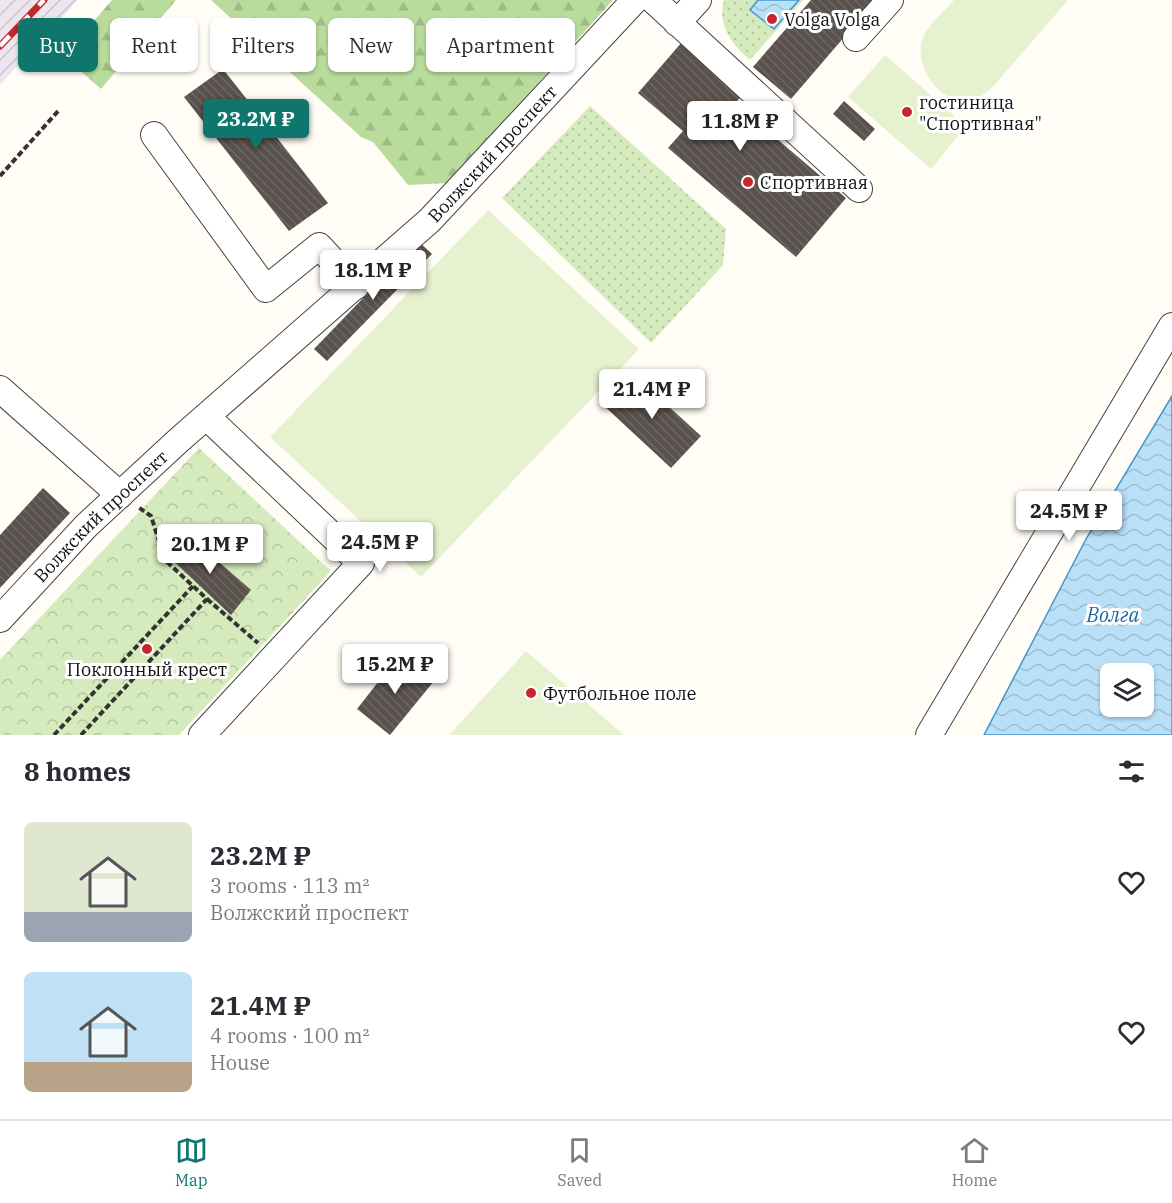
<!DOCTYPE html>
<meta charset="utf-8">
<style>
body{margin:0;font-family:"IBM Plex Serif",serif;background:#f2f2f3;color:#2b2b33;height:100vh;display:flex;flex-direction:column;font-size:22px;white-space:nowrap}
*{box-sizing:border-box;margin:0}
p{font-size:20px;color:#7c7c81}
.icon{flex:none;width:33px;height:33px;fill:none;stroke:currentColor;stroke-width:2;stroke-linecap:round;stroke-linejoin:round}
.map{position:relative;height:735px;overflow:hidden}
.sheet{display:flex;flex-direction:column;background:#fff;flex:1}
.sheet>*{flex:none}
.hud{position:absolute;left:18px;top:18px;width:600px;height:54px;display:flex;gap:12px}
.buttons{position:absolute;left:1100px;top:663px;display:grid;gap:12px}
.buttons a{display:grid;place-items:center;width:54px;height:54px;border-radius:9px;background:#fff;box-shadow:0 2px 4px #0004;font-size:30px}
.price{position:absolute;translate:-50% -51px;padding:0 14px;border-radius:6px;background:#fff;color:#222;font-size:20px;line-height:39px;filter:drop-shadow(0 2px 3px #0008)}
.price::after{content:'';position:absolute;left:50%;top:36px;width:18px;height:14px;margin-left:-9px;background:inherit;clip-path:polygon(0 0,100% 0,50% 100%)}
.price.on{background:#0f766e;color:#fff}
ul{padding:0;list-style:none}
li{display:flex;align-items:center;gap:18px;height:150px;padding:0 24px}
li span{display:grid;place-items:center;flex:none;width:168px;height:120px;border-radius:9px;color:#555}
li>.icon{margin-inline-start:auto}
span .icon{width:72px;height:72px;fill:#fffc;stroke-width:1}
li b{font-size:26px}
h2{display:flex;justify-content:space-between;align-items:center;height:72px;padding:0 24px;font-size:26px}
.pill{padding:0 21px;border-radius:9px;background:#fff;box-shadow:0 2px 4px #0004;font-size:21px;line-height:54px}
.pill.on{background:#0f766e;color:#fff}
.tab-bar{display:flex;justify-content:space-around;align-items:center;height:84px;border-top:2px solid #e1e1e2;background:#fff;font-size:16px;color:#7c7c81}
.tab-bar a{display:grid;justify-items:center;gap:3px}
.tab-bar .on{color:#0f766e}
.map>svg:first-child{display:block}
.industrial{fill:url(#industrial-furrows)}
.grass{fill:url(#grass-dots)}
.forest{fill:url(#forest-firs)}
.park{fill:url(#park-crowns)}
.pitch{fill:#e6f2cf}
.water{fill:url(#water-waves);stroke:#3f96cf;stroke-width:1.5;fill-rule:evenodd}
.building{fill:url(#building-back-hatch)}
.lines{fill:none;stroke-linecap:round;stroke-linejoin:round}
.minor-casing{stroke:#444;stroke-width:28}
.path{stroke:#333;stroke-width:4;stroke-dasharray:6 3;stroke-linecap:butt}
.minor{stroke:#fff;stroke-width:26}
.rail-casing{stroke:#c4262e;stroke-width:7}
.rail{stroke:#fff;stroke-width:4.5;stroke-dasharray:14;stroke-linecap:butt}
.poi-dot{fill:#c4262e;stroke:#fff;stroke-width:2}
.labels{text-anchor:middle;dominant-baseline:central;stroke-width:6;stroke-linejoin:round;paint-order:stroke}
.poi-label{font-size:18px;fill:#111;stroke:#fff;text-anchor:start}
.street-label{font-size:18px;fill:#111;stroke:#fff}
.water-label{font-size:20px;font-style:italic;fill:#1768a6;stroke:#fff}
</style>
<div class="map">
<svg width="1172" height="735" viewBox="0 0 1172 735">
<defs>
<pattern id="industrial-furrows" width="10" height="10" patternUnits="userSpaceOnUse" patternTransform="scale(1.5)"><rect width="10" height="10" fill="#eee6ef"/><path d="M-1 1l2-2M0 10L10 0M9 11l2-2" fill="none" stroke="#cbc4cc"/></pattern>
<pattern id="grass-dots" width="8" height="8" patternUnits="userSpaceOnUse" patternTransform="scale(1.5)"><rect width="8" height="8" fill="#d5ebbd"/><path d="M2 2h.1M6 6h.1" fill="none" stroke="#b6c8a1" stroke-width="1.8" stroke-linecap="round"/></pattern>
<pattern id="forest-firs" width="22" height="20" patternUnits="userSpaceOnUse" patternTransform="scale(1.5)"><rect width="22" height="20" fill="#b9dc9c"/><path d="M5 1l3.5 6h-7zM16 11l3.5 6h-7z" fill="#9ebc85"/></pattern>
<pattern id="park-crowns" width="20" height="18" patternUnits="userSpaceOnUse" patternTransform="scale(1.5)"><rect width="20" height="18" fill="#d5ebbd"/><path d="M2 6a3 3 0 1 1 6 0M12 15a3 3 0 1 1 6 0" fill="none" stroke="#b6c8a1"/></pattern>
<pattern id="water-waves" width="16" height="10" patternUnits="userSpaceOnUse" patternTransform="scale(1.5)"><rect width="16" height="10" fill="#b9e0f7"/><path d="M0 5q4-4 8 0t8 0" fill="none" stroke="#9ebfd3"/></pattern>
<pattern id="building-back-hatch" width="6" height="6" patternUnits="userSpaceOnUse" patternTransform="scale(1.5)"><rect width="6" height="6" fill="#5a524d"/><path d="M-1 5l2 2M0 0l6 6M5-1l2 2" fill="none" stroke="#6d6662"/></pattern>
</defs>
<rect width="100%" height="100%" fill="#fffdf5"/>
<polygon class="industrial" points="0,0 78,0 0,85"/>
<g class="grass">
<path d="M724 0H803L750 60C732 45 717 25 724 0Z"/>
<polygon points="590,106 726,229 723,265 651,343 502,198"/>
</g>
<g class="forest">
<polygon points="112,0 176,0 101,89 64,56"/>
<polygon points="211,0 613,0 448,183 408,185 373,142 361,137"/>
</g>
<polygon class="park" points="199,448 331,571 179,735 0,735 0,660"/>
<g class="pitch">
<path d="M954 0H1068L991 89C988 91 983 95 979 97 947 111 917 75 921 45 923 28 944 12 954 0Z"/>
<polygon points="885,55 966,126 931,169 848,97"/>
<polygon points="488,210 639,349 421,577 270,437"/>
<polygon points="526,651 624,735 449,735"/>
</g>
<g class="water">
<polygon points="758,0 799,0 774,29 750,10"/>
<path d="M1172 396V735H984L1086 539ZM1110 674H1143V706H1110Z"/>
</g>
<g class="building">
<polygon points="811,0 876,0 791,99 753,67"/>
<polygon points="682,42 743,95 735,103 846,198 796,257 668,148 683,131 638,93"/>
<polygon points="223,69 328,203 289,231 184,97"/>
<polygon points="844,101 875,129 864,141 833,114"/>
<polygon points="418,241 432,254 327,361 314,349"/>
<polygon points="632,373 701,436 671,468 602,404"/>
<polygon points="43,488 70,513 0,588 0,535"/>
<polygon points="188,535 251,590 231,615 170,558"/>
<polygon points="400,654 434,681 390,735 357,709"/>
</g>
<g class="lines">
<defs>
<g id="minor">
<polyline points="653,0 859,189"/>
<polyline points="677,23 698,0"/>
<polyline points="856,38 890,0"/>
<polyline points="154,135 266,289 319,246 356,286"/>
<polyline points="0,389 120,495"/>
<path id="s1" d="M0 619 86 526 179 440 430 220 635 0"/>
<polyline points="202,735 361,563 207,417"/>
<polyline points="929,735 1172,326"/>
</g>
</defs>
<use href="#minor" class="minor-casing"/>
<g class="path">
<polyline points="0,176 60,109"/>
<polyline points="207,599 258,643"/>
<polyline points="54,735 193,586"/>
<polyline points="81,735 207,599 165,560 151,516 138,507"/>
</g>
<use href="#minor" class="minor"/>
<defs>
<polyline id="rail" points="0,46 44,0"/>
</defs>
<use href="#rail" class="rail-casing"/>
<use href="#rail" class="rail"/>
</g>
<g class="poi-dot">
<circle cx="772" cy="19" r="6"/>
<circle cx="907" cy="112" r="6"/>
<circle cx="748" cy="182" r="6"/>
<circle cx="147" cy="649" r="6"/>
<circle cx="531" cy="693" r="6"/>
</g>
<g class="labels">
<g class="poi-label">
<text x="784" y="19">Volga Volga</text>
<text x="919" y="102">гостиница<tspan x="919" dy="21">"Спортивная"</tspan></text>
<text x="760" y="182">Спортивная</text>
<text x="147" y="669" text-anchor="middle">Поклонный крест</text>
<text x="543" y="693">Футбольное поле</text>
</g>
<g class="street-label">
<text stroke="none"><textPath href="#s1" startOffset="678">Волжский проспект</textPath></text>
<text stroke="none"><textPath href="#s1" startOffset="144">Волжский проспект</textPath></text>
</g>
<g class="water-label">
<text x="1113" y="614">Волга</text>
</g>
</g>
</svg>
<div class="buttons">
<a><svg class="icon" aria-label="layers" viewBox="0 0 24 24"><path d="M12 4l9 5-9 5-9-5zM3 14l9 5 9-5"/></svg></a>
</div>
<b class="price on" style="left:256px;top:150px">23.2M ₽</b>
<b class="price" style="left:740px;top:152px">11.8M ₽</b>
<b class="price" style="left:373px;top:301px">18.1M ₽</b>
<b class="price" style="left:652px;top:420px">21.4M ₽</b>
<b class="price" style="left:1069px;top:542px">24.5M ₽</b>
<b class="price" style="left:380px;top:573px">24.5M ₽</b>
<b class="price" style="left:210px;top:575px">20.1M ₽</b>
<b class="price" style="left:395px;top:695px">15.2M ₽</b>
<div class="hud">
<a class="pill on">Buy</a>
<a class="pill">Rent</a>
<a class="pill">Filters</a>
<a class="pill">New</a>
<a class="pill">Apartment</a>
</div>
</div>
<section class="sheet">
<h2>8 homes<svg class="icon" aria-label="filters" viewBox="0 0 24 24"><path d="M4 7h16M4 17h16"/><circle cx="9" cy="7" r="2"/><circle cx="15" cy="17" r="2"/></svg></h2>
<ul>
<li><span style="background:linear-gradient(#dfe7d0 75%,#9aa5b1 0)"><svg class="icon" aria-label="home" viewBox="0 0 24 24"><path d="M3 11l9-7 9 7M6 9v11h12V9"/></svg></span><div><b>23.2M ₽</b><p>3 rooms · 113 m²</p><p>Волжский проспект</p></div><svg class="icon" aria-label="heart" viewBox="0 0 24 24"><path d="M12 20l-8-8c-3-5 5-10 8-4 3-6 11-1 8 4z"/></svg></li>
<li><span style="background:linear-gradient(#bfe0f5 75%,#b9a48a 0)"><svg class="icon" aria-label="home" viewBox="0 0 24 24"><path d="M3 11l9-7 9 7M6 9v11h12V9"/></svg></span><div><b>21.4M ₽</b><p>4 rooms · 100 m²</p><p>House</p></div><svg class="icon" aria-label="heart" viewBox="0 0 24 24"><path d="M12 20l-8-8c-3-5 5-10 8-4 3-6 11-1 8 4z"/></svg></li>
</ul>
</section>
<nav class="tab-bar">
<a class="on"><svg class="icon" aria-label="map" viewBox="0 0 24 24"><path d="M3 6l6-2 6 2 6-2v14l-6 2-6-2-6 2zM9 4v14M15 6v14"/></svg>Map</a>
<a><svg class="icon" aria-label="saved" viewBox="0 0 24 24"><path d="M7 4h10v16l-5-4-5 4z"/></svg>Saved</a>
<a><svg class="icon" aria-label="home" viewBox="0 0 24 24"><path d="M3 11l9-7 9 7M6 9v11h12V9"/></svg>Home</a>
</nav>
